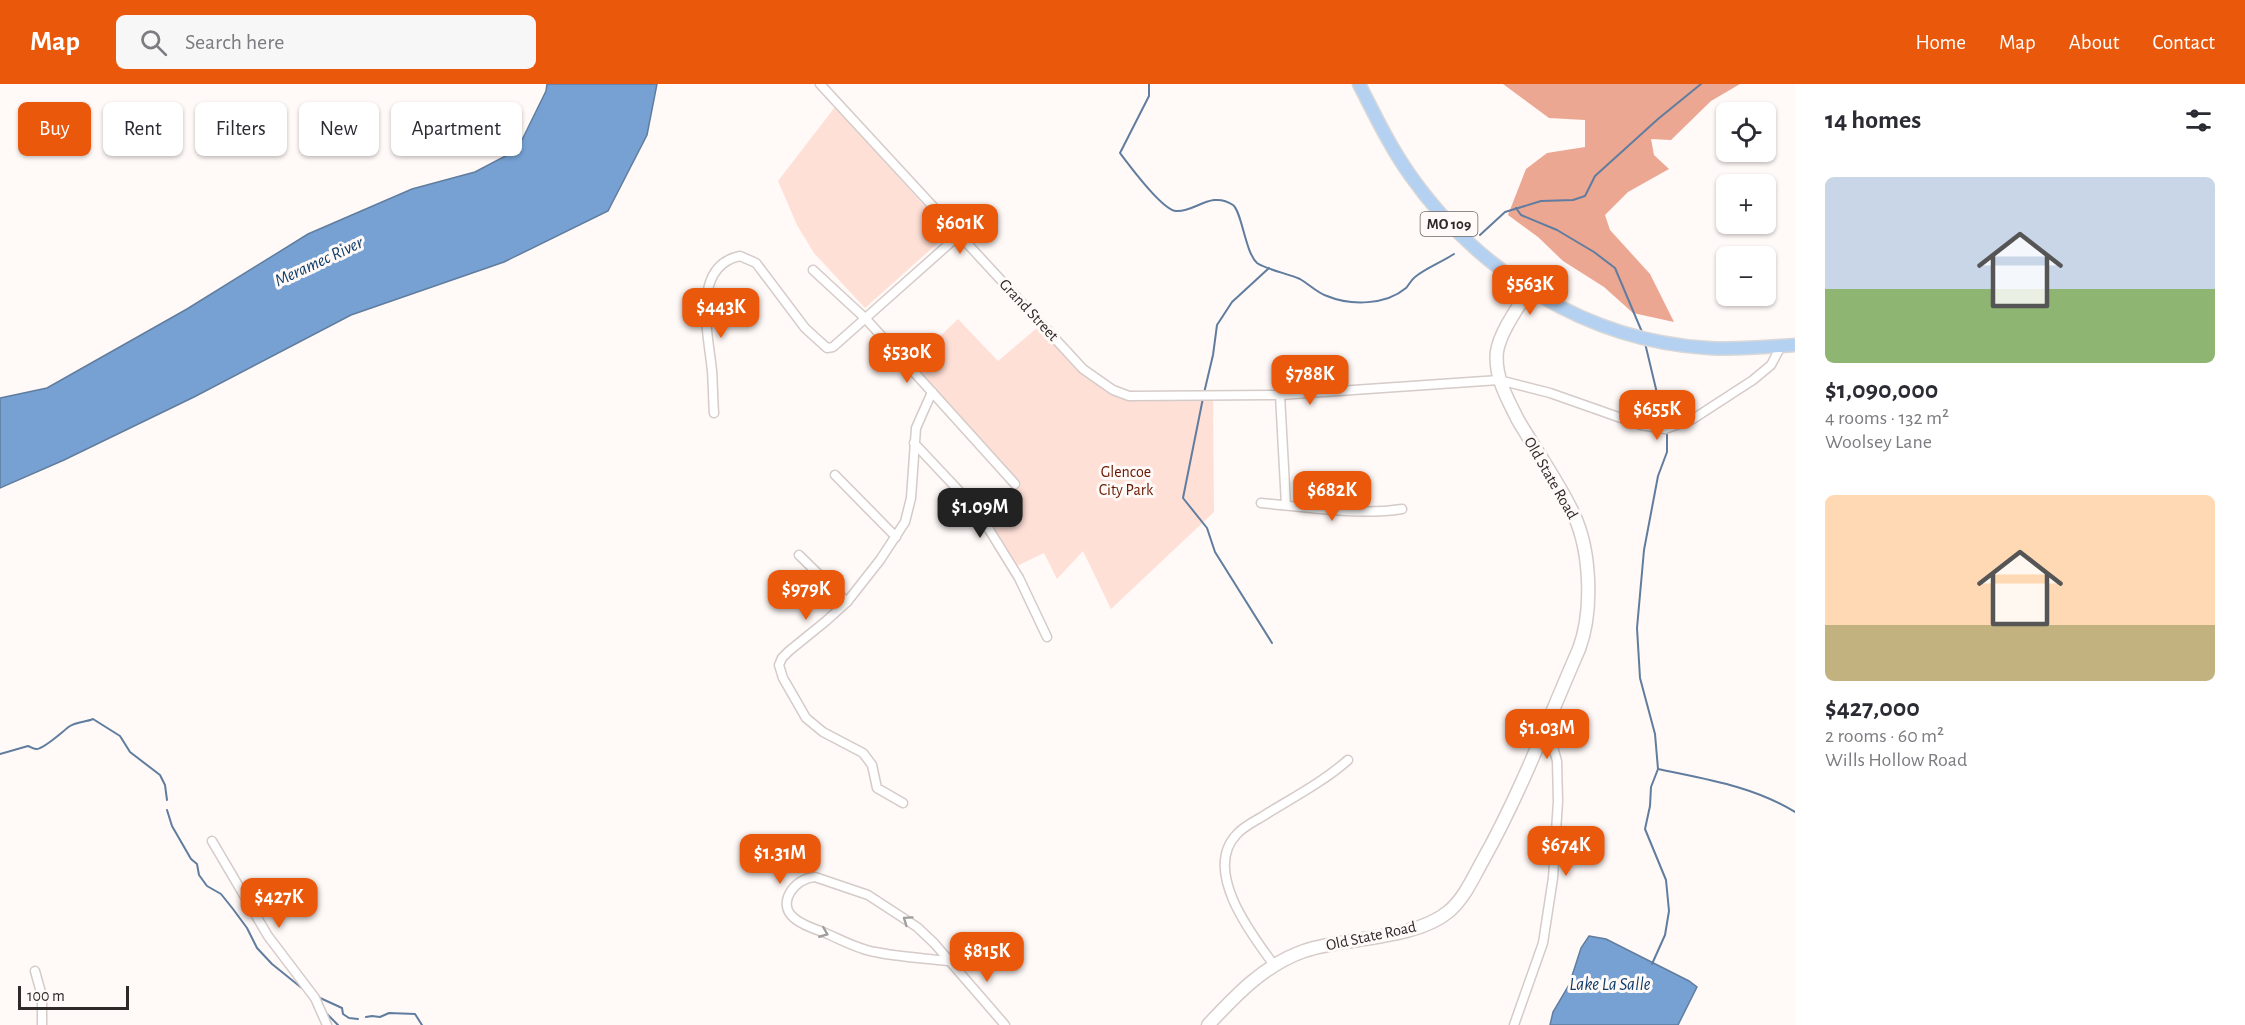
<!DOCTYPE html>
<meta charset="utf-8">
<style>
body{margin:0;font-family:"Alegreya Sans",sans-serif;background:#f7f7f7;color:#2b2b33;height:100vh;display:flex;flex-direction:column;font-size:22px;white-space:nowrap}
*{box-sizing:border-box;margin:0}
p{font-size:20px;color:#7c7c81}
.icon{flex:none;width:33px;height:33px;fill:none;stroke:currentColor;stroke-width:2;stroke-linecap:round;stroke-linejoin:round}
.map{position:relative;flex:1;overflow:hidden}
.panel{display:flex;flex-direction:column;background:#fff;width:450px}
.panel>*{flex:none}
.top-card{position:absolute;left:18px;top:18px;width:570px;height:54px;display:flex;gap:12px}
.tools{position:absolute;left:1716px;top:18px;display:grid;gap:12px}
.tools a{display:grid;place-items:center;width:60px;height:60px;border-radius:9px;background:#fff;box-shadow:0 2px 4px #0004;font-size:30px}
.scale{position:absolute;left:18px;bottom:15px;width:111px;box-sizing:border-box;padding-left:6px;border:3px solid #2d2928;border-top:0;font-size:16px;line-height:21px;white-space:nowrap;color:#2d2928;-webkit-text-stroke:4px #fff9f7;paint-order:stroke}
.price{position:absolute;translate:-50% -51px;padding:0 14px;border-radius:12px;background:#ea580c;color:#fff;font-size:20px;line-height:39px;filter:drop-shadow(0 2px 3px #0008)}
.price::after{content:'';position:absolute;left:50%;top:36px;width:18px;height:14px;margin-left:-9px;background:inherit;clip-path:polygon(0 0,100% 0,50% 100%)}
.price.selected{background:#222;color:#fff}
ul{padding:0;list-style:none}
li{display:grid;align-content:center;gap:12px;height:318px;padding:0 30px}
li span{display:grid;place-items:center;height:186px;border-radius:9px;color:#555}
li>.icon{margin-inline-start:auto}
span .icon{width:108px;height:108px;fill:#fffc;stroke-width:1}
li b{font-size:26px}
h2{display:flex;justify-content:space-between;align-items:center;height:72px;padding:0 30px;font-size:26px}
.tag{padding:0 21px;border-radius:9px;background:#fff;box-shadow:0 2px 4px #0004;font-size:21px;line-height:54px}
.tag.selected{background:#ea580c;color:#fff}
header{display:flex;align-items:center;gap:36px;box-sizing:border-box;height:84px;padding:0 30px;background:#ea580c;color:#fff}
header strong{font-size:28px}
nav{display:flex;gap:33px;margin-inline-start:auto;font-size:21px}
.search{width:420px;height:54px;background:#f7f7f7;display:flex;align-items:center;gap:15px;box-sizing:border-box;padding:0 21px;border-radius:9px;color:#7c7c81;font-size:22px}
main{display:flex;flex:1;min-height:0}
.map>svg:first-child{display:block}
.green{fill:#ffe0d7}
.forest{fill:#eba792}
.water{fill:#76a1d2;stroke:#607d9f;stroke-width:1.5}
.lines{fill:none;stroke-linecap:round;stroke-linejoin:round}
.stream{stroke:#607d9f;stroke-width:2}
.street-casing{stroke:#d5cbc8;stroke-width:11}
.secondary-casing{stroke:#d5cbc8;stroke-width:15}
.primary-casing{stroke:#d9d8d8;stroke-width:15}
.street{stroke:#fff;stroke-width:8}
.secondary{stroke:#fff;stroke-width:12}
.primary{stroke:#b4d1f1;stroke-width:12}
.oneway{stroke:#a09f9e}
.labels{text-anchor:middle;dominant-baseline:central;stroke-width:6;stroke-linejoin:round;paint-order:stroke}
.shield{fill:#fff9f7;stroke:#6c6766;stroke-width:1.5}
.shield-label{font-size:15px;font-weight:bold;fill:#2d2928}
.street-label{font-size:16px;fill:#2d2928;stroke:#fff9f7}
.park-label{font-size:16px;fill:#661800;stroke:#fff9f7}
.water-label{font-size:18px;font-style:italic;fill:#0e3d6b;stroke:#fff9f7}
</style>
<header>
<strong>Map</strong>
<div class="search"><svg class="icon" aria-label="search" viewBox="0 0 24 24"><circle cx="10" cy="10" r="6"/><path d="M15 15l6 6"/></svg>Search here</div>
<nav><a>Home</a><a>Map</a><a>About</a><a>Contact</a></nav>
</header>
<main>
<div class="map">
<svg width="1795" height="941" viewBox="0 0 1795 941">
<rect width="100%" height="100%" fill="#fff9f7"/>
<g class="green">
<polygon points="835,23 949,149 865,224 814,169 797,141 778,97"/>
<polygon points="958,235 998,277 1038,243 1079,285 1129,315 1213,316 1214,428 1111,525 1083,467 1057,495 1044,469 1015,483 985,432 1021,401 911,280"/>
</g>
<polygon class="forest" points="1503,0 1740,0 1711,17 1671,56 1651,55 1654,71 1669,85 1628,108 1605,131 1610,146 1650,190 1674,238 1633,229 1604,203 1563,177 1538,153 1508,131 1526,85 1547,69 1585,63 1585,36 1549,34"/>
<g class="water">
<polygon points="547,0 657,0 647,51 608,127 504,178 351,231 194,313 64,376 0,404 0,314 47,304 187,225 308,150 412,105 475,88 517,66 546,7"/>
<polygon points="1589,852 1606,855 1689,897 1697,903 1678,941 1550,941 1553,928 1569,901 1581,864"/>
</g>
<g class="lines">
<g class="stream">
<path d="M1149 0V12L1120 69C1129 81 1162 126 1176 127 1194 129 1211 106 1233 121 1242 128 1245 168 1257 179 1265 185 1289 190 1300 195 1309 200 1317 209 1327 212 1351 222 1386 221 1406 204 1409 201 1411 196 1415 193 1426 184 1442 178 1454 170"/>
<polyline points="1516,124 1521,131 1557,146 1594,168 1615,184 1642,248"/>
<polyline points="1480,151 1505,128 1541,117 1573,116 1585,112 1595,92 1658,35 1701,0"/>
<polyline points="1645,259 1667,351 1667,368 1658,392 1644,466 1637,544 1640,594 1655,650 1658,685 1651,703 1650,722 1645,745 1666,796 1669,827 1665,851 1652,880"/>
<polyline points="1204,309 1213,271 1217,241 1232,218 1269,184"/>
<polyline points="1203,314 1183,414 1207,444 1215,468 1272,559"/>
<path d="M0 670 28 662C31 663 33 665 36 665 43 666 64 646 70 642 77 638 86 638 93 635L120 652 130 668 160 691 165 701 167 716"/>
<path d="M1658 685C1705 695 1753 702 1795 728"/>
<polyline points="167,726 172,742 191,775 197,780 199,791 207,802 221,810 233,825 247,844 257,864 272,880 303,905"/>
<polyline points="318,913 342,924 343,930 349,934 358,935"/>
<polyline points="325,928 338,941"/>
<polyline points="366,933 372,932 380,933 389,929 415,930 422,941"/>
</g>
<defs>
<g id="street">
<polyline points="820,0 1083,285 1113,306 1129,312 1280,311 1499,296 1550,309 1641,341 1665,345 1693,335 1753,296 1771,281 1781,262"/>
<polyline points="813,186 866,235 1015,400"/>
<polyline points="1280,311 1286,421"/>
<path d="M714 329C713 315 713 301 712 287 709 253 690 182 740 172L756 179 805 244 827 264 833 263 959 151"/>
<polyline points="914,359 977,426 1019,494 1047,553"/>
<polyline points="835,391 896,453"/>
<path d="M1261 419C1306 423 1358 432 1402 425"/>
<polyline points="799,471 847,518"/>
<polyline points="903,719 877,704 872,681 863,669 823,648 806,634 783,594 779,581 782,574 789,567 826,537 847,518 880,476 905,438 911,414 916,344 932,308"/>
<polyline points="212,757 268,852 315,914 327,941"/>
<path d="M948 877C924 874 899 873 875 868 857 865 840 855 823 848 814 845 802 841 794 834 776 819 795 794 815 793L868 811 917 843 934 859 1005 941"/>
<path d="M1274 881C1251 850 1202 786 1237 750 1245 741 1258 736 1268 729 1296 712 1324 697 1348 676"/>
<polyline points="35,887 42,912 42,941"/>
<polyline points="1514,941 1543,859 1553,794 1558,717 1557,677 1553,663 1542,649"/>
</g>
<path id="secondary" d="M1208 941C1236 911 1264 881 1304 867 1345 853 1414 856 1448 828 1464 815 1473 794 1483 776 1521 708 1548 636 1579 565 1593 528 1591 468 1574 431 1559 398 1536 367 1518 336 1507 314 1494 292 1497 267 1501 246 1518 224 1529 206"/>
<path id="primary" d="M1359 0C1375 31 1390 63 1410 91 1479 189 1588 257 1708 264 1737 266 1766 263 1795 261"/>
</defs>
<use href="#street" class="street-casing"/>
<use href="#secondary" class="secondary-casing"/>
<use href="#primary" class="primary-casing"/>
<use href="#street" class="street"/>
<use href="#secondary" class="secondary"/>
<use href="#primary" class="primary"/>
</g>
<defs><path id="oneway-chevron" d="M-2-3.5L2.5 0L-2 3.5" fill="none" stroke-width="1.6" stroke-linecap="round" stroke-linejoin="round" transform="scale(1.5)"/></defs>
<g class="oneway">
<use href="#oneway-chevron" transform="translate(907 836) rotate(-145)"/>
<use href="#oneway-chevron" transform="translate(824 849) rotate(22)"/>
</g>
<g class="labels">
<rect class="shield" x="1420.5" y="128" width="57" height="24" rx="4.5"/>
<g class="shield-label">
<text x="1449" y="140">MO 109</text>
</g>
<g class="street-label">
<text transform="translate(1029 226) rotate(47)">Grand Street</text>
<text transform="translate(1551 394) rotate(60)">Old State Road</text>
<text transform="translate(1371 852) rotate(-12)">Old State Road</text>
</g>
<g class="park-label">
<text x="1126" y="388">Glencoe<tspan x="1126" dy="18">City Park</tspan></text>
</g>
<g class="water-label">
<text transform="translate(319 178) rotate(-25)">Meramec River</text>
<text x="1610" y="901">Lake La Salle</text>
</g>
</g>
</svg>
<div class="tools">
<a><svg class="icon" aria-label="locate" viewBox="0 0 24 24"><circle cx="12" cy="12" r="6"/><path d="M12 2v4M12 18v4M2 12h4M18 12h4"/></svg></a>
<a>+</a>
<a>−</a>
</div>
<div class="scale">100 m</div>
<b class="price" style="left:960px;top:171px">$601K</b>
<b class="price" style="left:1530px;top:232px">$563K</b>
<b class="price" style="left:721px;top:255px">$443K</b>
<b class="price" style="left:907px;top:300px">$530K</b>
<b class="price" style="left:1310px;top:322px">$788K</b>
<b class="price" style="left:1657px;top:357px">$655K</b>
<b class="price" style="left:1332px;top:438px">$682K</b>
<b class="price selected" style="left:980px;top:455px">$1.09M</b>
<b class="price" style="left:806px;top:537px">$979K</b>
<b class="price" style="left:1547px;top:676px">$1.03M</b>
<b class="price" style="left:1566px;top:793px">$674K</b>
<b class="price" style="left:780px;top:801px">$1.31M</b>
<b class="price" style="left:279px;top:845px">$427K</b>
<b class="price" style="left:987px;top:899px">$815K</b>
<div class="top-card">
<a class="tag selected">Buy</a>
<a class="tag">Rent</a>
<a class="tag">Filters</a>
<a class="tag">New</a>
<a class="tag">Apartment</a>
</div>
</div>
<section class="panel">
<h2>14 homes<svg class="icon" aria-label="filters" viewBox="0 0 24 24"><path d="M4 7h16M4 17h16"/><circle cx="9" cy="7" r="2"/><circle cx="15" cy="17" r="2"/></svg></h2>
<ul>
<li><span style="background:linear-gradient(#c9d6e8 60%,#8fb573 0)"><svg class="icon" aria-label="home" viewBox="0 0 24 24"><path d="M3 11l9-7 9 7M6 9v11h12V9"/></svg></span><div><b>$1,090,000</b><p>4 rooms · 132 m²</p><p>Woolsey Lane</p></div></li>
<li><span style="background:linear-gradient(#ffd9b3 70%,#c2b280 0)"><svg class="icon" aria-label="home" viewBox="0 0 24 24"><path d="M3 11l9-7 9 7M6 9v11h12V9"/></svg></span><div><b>$427,000</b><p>2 rooms · 60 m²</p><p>Wills Hollow Road</p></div></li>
</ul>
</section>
</main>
